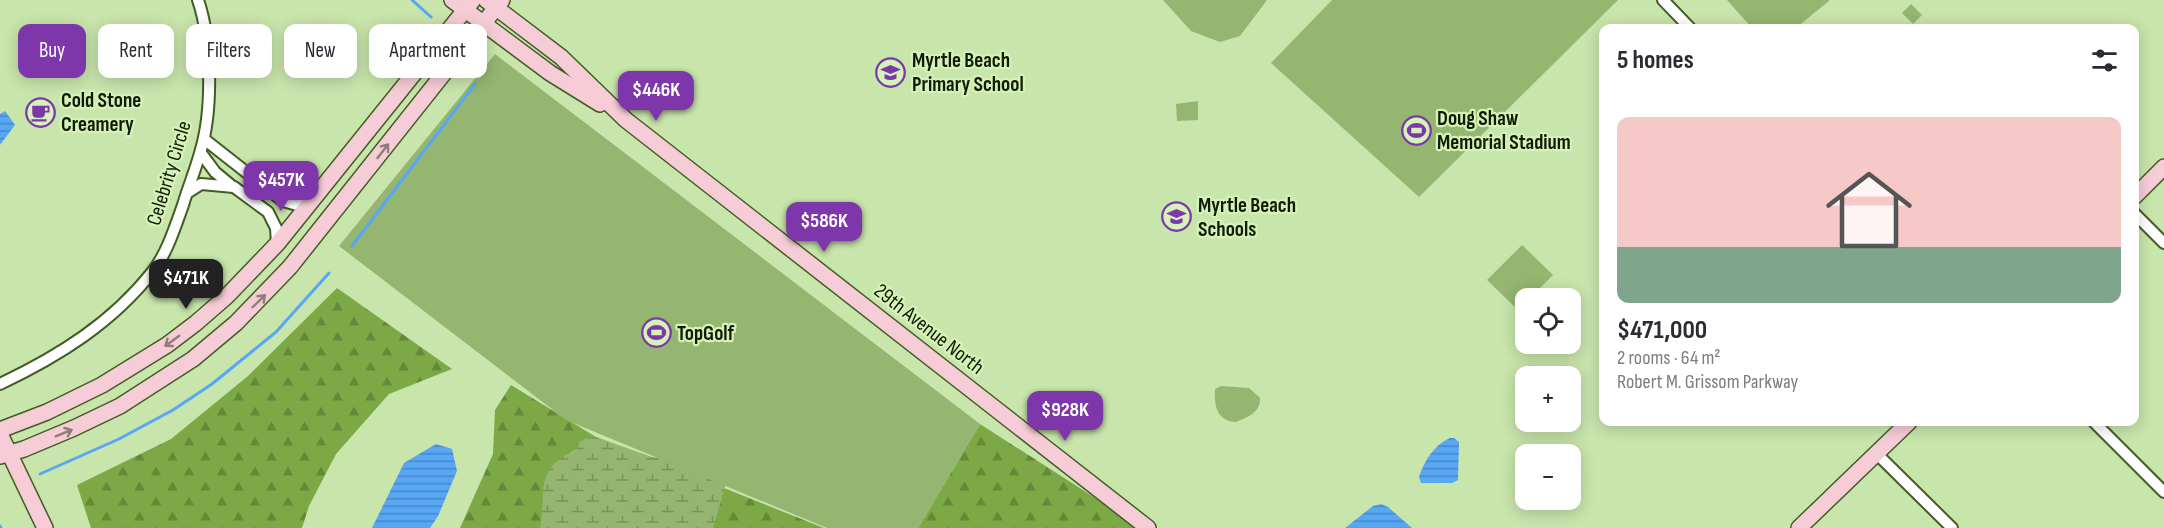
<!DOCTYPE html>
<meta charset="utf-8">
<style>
body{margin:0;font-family:"Sofia Sans Condensed",sans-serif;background:#f2f2f3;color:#2b2b33;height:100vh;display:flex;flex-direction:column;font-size:22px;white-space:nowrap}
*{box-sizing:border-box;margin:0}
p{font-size:20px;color:#7c7c81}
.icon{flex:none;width:33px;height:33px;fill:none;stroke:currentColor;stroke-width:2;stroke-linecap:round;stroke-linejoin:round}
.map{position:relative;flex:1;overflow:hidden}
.side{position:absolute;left:1599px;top:24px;width:540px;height:402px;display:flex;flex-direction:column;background:#fff;border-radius:12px;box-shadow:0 3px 15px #0003}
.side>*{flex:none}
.guide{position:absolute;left:18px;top:24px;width:570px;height:54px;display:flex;gap:12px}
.fabs{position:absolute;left:1515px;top:288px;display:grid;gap:12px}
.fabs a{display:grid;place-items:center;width:66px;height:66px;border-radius:12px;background:#fff;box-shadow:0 3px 15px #0003;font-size:30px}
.price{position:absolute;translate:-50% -51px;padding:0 14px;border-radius:12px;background:#7e37aa;color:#fff;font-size:20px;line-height:39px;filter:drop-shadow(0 2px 3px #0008)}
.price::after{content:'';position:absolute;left:50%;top:36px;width:18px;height:14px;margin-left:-9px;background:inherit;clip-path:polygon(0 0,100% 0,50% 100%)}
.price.active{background:#222;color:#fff}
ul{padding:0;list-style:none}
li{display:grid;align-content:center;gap:12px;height:318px;padding:0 18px}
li+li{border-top:2px solid #e1e1e2}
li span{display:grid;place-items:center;height:186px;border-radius:12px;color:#555}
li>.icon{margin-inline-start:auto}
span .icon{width:108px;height:108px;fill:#fffc;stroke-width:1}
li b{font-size:26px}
h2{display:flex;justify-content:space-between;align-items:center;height:72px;padding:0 18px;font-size:26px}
.pill{padding:0 21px;border-radius:12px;background:#fff;box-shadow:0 3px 15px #0003;font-size:21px;line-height:54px}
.pill.active{background:#7e37aa;color:#fff}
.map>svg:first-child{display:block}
.forest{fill:url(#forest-firs)}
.wetland{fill:url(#wetland-marsh)}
.park{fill:#94b670}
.water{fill:url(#water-rules)}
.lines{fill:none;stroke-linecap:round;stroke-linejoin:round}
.stream{stroke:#58a7f4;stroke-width:3}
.street-casing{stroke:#435c27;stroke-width:14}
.secondary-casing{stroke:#435c27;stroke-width:18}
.street{stroke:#fff;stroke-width:10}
.secondary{stroke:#f6cdd6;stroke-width:15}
.oneway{stroke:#8f7d78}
.labels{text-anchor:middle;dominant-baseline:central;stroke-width:4.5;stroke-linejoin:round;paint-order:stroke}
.poi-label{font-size:21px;font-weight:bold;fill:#111b06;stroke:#d5f3b8;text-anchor:start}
.street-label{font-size:21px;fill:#111b06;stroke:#d5f3b8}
</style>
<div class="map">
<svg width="2164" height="528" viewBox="0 0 2164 528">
<defs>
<pattern id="forest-firs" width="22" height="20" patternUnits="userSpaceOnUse" patternTransform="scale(1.5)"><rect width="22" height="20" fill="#7ca946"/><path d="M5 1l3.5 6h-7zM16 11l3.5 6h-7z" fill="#648938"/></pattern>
<pattern id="wetland-marsh" width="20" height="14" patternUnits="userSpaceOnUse" patternTransform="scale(1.5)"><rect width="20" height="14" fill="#94b670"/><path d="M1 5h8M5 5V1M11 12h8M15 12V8" fill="none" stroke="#77935a"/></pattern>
<pattern id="water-rules" width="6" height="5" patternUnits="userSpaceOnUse" patternTransform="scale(1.5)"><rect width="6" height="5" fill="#58a7f4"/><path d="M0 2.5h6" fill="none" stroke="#4787c4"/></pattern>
</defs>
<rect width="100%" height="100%" fill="#c8e5ab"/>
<g class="forest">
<polygon points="337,288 452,369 389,394 336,454 309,506 302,528 91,528 77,485 171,439 248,376"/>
<polygon points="511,385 596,437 824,528 460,528 493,454 495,410"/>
<polygon points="980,424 1142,528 918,528"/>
</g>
<path class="wetland" d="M596 437 652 457 718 461 724 469 725 487 713 528H540C547 487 533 470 578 448L577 444 585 438Z"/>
<g class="park">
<polygon points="1163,0 1267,0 1240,36 1220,42 1191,31"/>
<polygon points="1332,0 1618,0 1419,197 1271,63"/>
<polygon points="1727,0 1830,0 1796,28 1752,28"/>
<polygon points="1911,4 1922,15 1913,24 1902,13"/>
<polygon points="495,54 980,424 918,528 827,528 566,420 339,246"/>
<polygon points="1198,101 1198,120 1177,121 1176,104"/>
<polygon points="1522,245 1553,275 1530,298 1526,298 1525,303 1518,310 1487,280"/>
<path d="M1221 386 1249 388 1260 398C1261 412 1248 417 1236 422 1217 421 1214 406 1215 389Z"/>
</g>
<g class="water">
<polygon points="5,111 15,125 0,145 0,114"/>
<path d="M1450 438H1454L1459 442 1458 480 1452 483H1421L1419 477C1424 461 1434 445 1450 438Z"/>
<polygon points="436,444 452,449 457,471 438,516 430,528 372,528 404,463"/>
<polygon points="1381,504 1388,507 1412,528 1345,528 1373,506"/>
</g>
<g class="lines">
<g class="stream">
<polyline points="412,0 431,17"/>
<polyline points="352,246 475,84"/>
<polyline points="40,474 119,439 173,410 212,384 276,332 329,273"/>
<polyline points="0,526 1,528"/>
</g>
<defs>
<g id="street">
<polyline points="1663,0 1690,28"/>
<polyline points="204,139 283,201 297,205 311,201"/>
<polyline points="201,153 215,172 233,187"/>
<polyline points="187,193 201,184 234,187 268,212 276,228 277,244"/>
<polyline points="2134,213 2164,243"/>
<path d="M0 384C59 356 112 323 153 271 167 253 175 227 183 205 188 188 195 171 200 153 213 111 212 41 198 0"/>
<polyline points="2094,422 2164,492"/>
<polyline points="1877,454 1952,528"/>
</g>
<g id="secondary">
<polyline points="452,0 550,73 600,104"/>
<polyline points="486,0 561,57 626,120 1148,528"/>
<polyline points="2134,197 2164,167"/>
<polyline points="0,430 47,412 102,385 167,345 196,323 227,296 277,244 473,0"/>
<polyline points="0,434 45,528"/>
<polyline points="0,456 24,449 74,428 120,406 193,359 236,323 290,267 502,0"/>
<polyline points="1799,528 1909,422"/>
</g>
</defs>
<use href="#street" class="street-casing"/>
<use href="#secondary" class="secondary-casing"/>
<use href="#street" class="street"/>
<use href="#secondary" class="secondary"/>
</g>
<defs><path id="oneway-shaft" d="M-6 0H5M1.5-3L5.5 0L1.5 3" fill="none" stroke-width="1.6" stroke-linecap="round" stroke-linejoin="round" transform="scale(1.5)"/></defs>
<g class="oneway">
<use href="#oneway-shaft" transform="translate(383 151) rotate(-52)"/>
<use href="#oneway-shaft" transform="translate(259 301) rotate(-44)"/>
<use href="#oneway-shaft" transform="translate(172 341) rotate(144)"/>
<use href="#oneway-shaft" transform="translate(64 433) rotate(-22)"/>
</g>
<defs>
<symbol id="school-ring" viewBox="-11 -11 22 22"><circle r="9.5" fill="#d5f3b8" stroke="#7e37aa" stroke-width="1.5"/><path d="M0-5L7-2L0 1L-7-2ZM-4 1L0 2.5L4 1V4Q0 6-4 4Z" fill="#7e37aa"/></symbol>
<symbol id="cafe-ring" viewBox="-11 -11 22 22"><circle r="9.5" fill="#d5f3b8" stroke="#7e37aa" stroke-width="1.5"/><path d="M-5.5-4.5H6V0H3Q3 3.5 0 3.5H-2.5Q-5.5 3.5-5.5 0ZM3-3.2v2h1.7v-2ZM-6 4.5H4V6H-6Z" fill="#7e37aa"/></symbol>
<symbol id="stadium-ring" viewBox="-11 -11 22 22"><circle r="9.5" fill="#d5f3b8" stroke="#7e37aa" stroke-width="1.5"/><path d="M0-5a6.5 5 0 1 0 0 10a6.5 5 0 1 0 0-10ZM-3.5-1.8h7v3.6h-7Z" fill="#7e37aa"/></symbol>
</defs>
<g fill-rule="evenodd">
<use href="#school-ring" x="874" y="56" width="33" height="33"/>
<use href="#cafe-ring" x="24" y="96" width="33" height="33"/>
<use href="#stadium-ring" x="1400" y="114" width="33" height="33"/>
<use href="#school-ring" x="1160" y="200" width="33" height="33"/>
<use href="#stadium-ring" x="640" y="316" width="33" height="33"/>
</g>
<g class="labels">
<g class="poi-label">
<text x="912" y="60">Myrtle Beach<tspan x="912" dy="24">Primary School</tspan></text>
<text x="61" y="100">Cold Stone<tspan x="61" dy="24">Creamery</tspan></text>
<text x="1437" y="118">Doug Shaw<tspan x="1437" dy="24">Memorial Stadium</tspan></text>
<text x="1198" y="205">Myrtle Beach<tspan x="1198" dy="24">Schools</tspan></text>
<text x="677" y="333">TopGolf</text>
</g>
<g class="street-label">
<text transform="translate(169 173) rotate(-73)">Celebrity Circle</text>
<text transform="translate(929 329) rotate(38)">29th Avenue North</text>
</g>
</g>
</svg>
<div class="fabs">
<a><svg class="icon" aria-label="locate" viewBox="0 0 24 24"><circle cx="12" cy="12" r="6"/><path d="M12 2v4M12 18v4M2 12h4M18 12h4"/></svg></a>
<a>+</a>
<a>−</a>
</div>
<b class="price" style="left:656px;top:122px">$446K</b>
<b class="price" style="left:281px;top:212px">$457K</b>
<b class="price" style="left:824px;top:253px">$586K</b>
<b class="price active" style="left:186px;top:310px">$471K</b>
<b class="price" style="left:1065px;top:442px">$928K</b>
<div class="guide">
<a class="pill active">Buy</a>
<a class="pill">Rent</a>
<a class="pill">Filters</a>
<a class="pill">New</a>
<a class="pill">Apartment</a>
</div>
<section class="side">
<h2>5 homes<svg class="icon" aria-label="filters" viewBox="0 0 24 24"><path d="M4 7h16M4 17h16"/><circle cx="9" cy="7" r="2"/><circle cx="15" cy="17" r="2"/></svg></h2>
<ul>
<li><span style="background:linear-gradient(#f6c9c9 70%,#7fa58c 0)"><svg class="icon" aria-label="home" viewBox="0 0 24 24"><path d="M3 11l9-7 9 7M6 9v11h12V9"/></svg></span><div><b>$471,000</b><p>2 rooms · 64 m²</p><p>Robert M. Grissom Parkway</p></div></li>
</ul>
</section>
</div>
